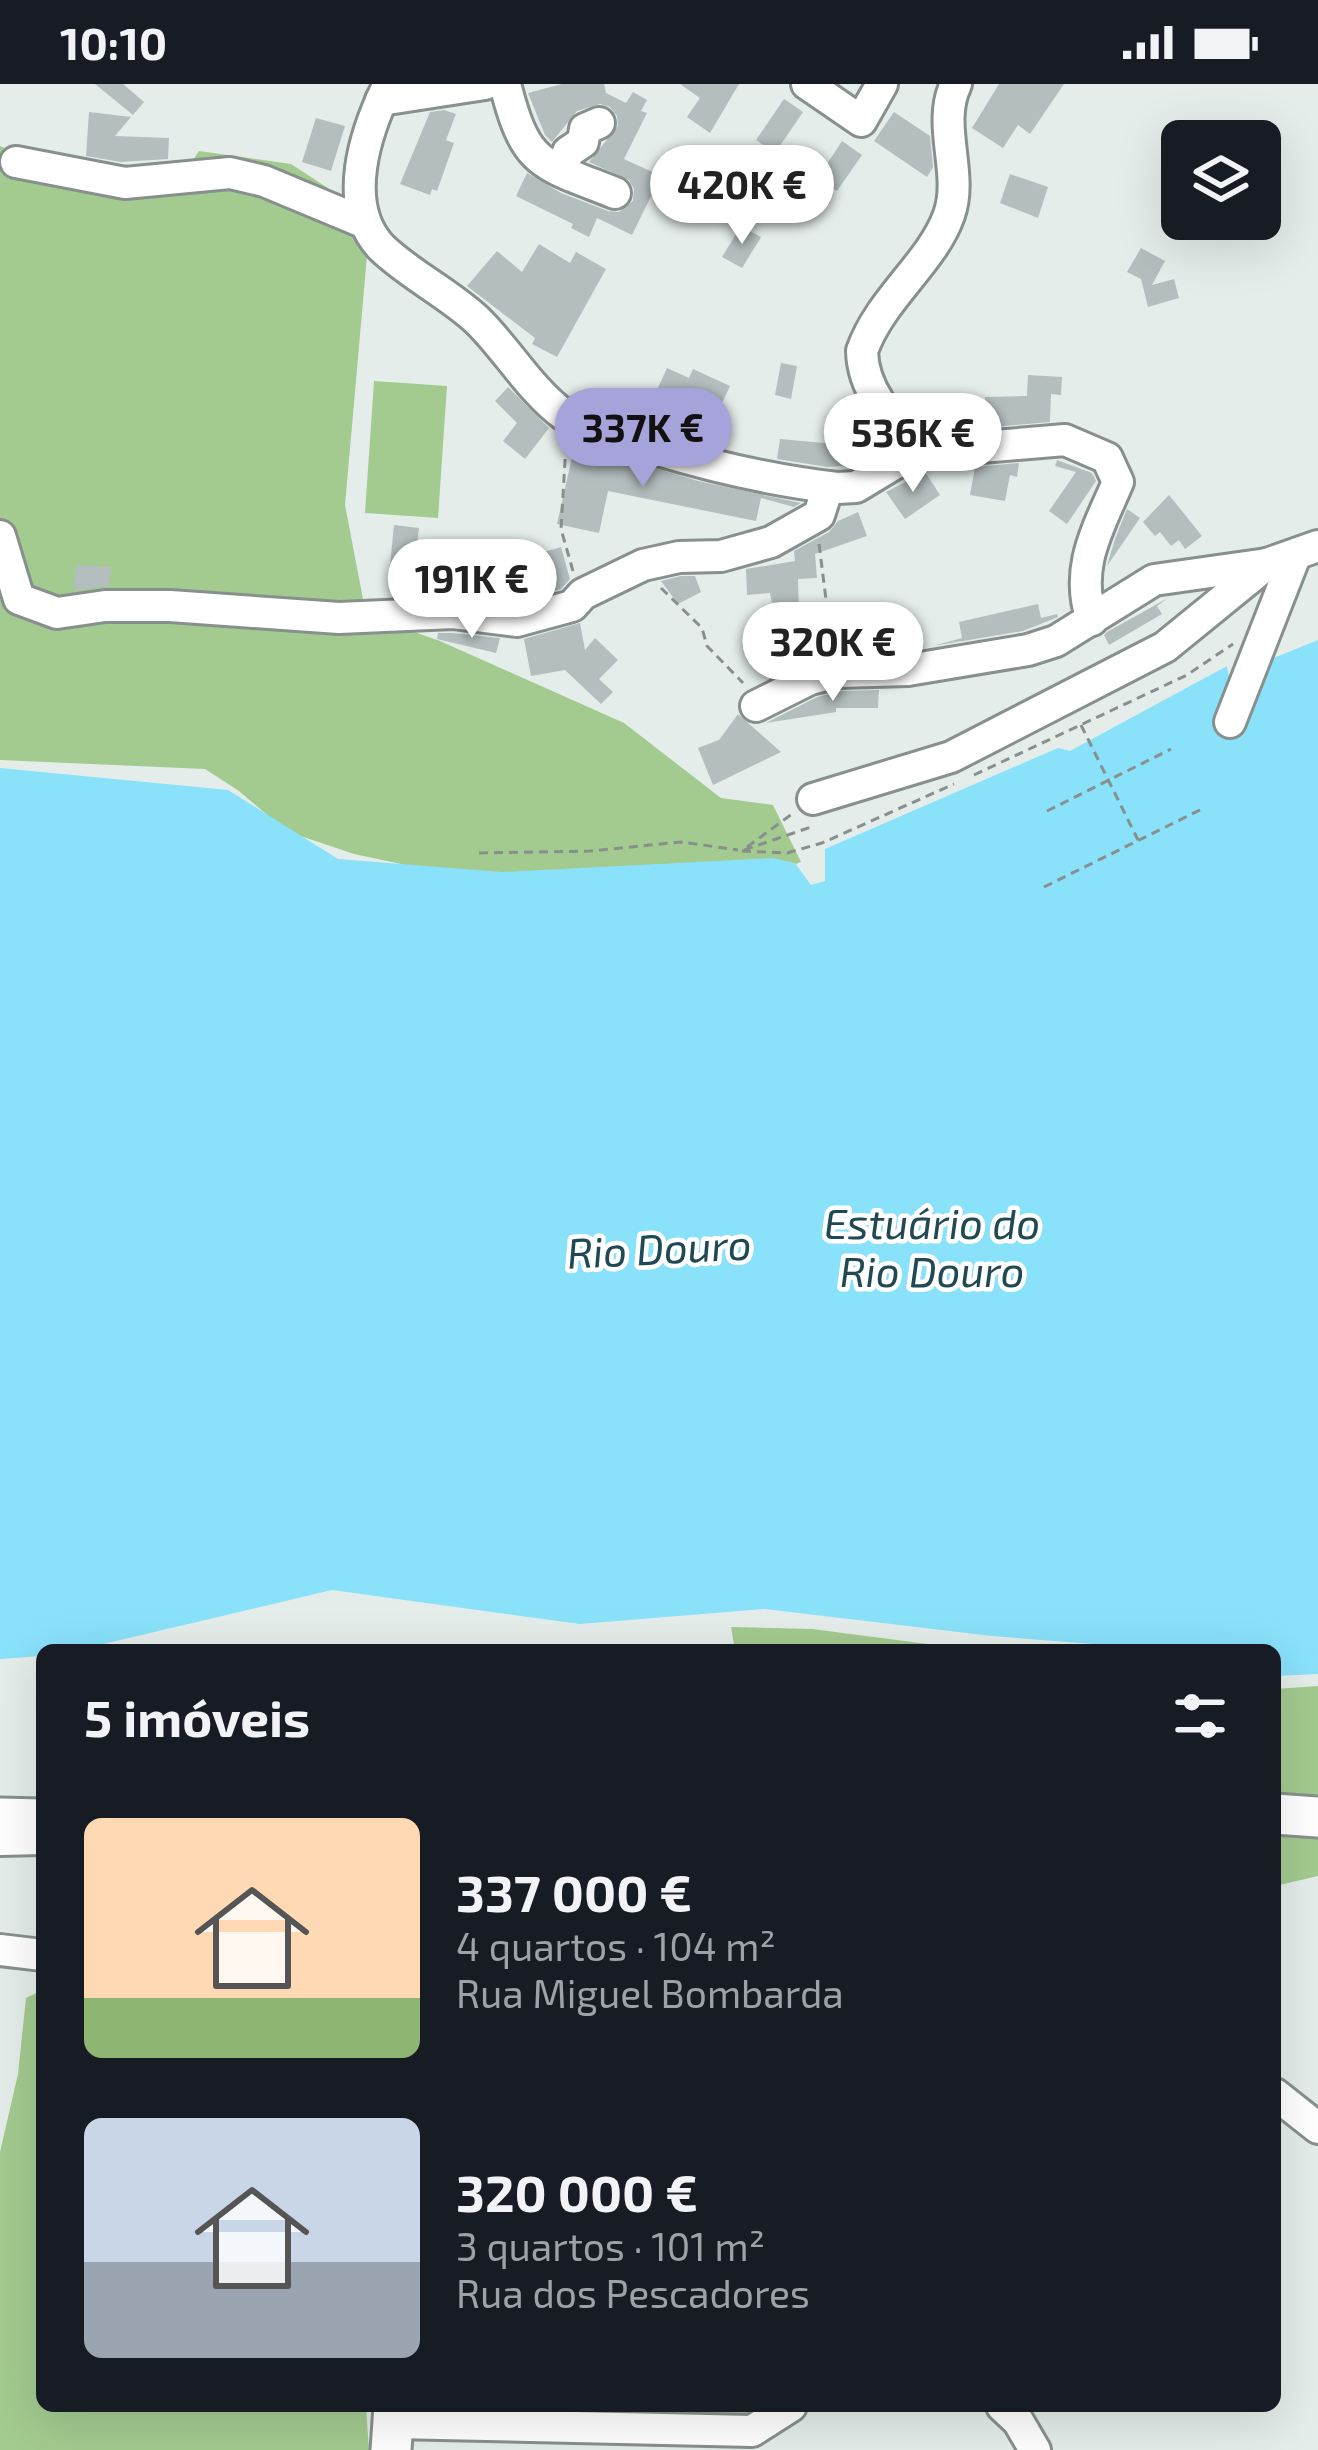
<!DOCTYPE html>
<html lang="pt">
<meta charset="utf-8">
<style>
body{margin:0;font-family:"Exo 2",sans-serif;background:#242831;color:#f1f3f6;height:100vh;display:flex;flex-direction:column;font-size:45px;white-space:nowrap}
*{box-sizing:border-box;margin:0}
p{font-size:39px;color:#9ea1a6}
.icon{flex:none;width:66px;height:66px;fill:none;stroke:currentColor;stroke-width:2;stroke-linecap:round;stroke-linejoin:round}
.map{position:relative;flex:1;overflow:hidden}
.drawer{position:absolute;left:36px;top:1560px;width:1245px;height:768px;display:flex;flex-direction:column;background:#171b24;border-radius:18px;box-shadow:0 12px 48px #0002}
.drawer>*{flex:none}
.tools{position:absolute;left:1161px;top:36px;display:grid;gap:24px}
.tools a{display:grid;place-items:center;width:120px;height:120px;border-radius:18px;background:#171b24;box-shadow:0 12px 48px #0002;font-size:60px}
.price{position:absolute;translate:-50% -102px;padding:0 27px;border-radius:42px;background:#fff;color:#222;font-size:39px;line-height:78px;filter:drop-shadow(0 3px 6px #0008)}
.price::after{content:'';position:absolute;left:50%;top:72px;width:36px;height:27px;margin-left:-18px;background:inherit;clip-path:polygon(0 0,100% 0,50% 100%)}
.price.active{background:#a6a3da;color:#111}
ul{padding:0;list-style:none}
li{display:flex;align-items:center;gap:36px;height:300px;padding:0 48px}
li span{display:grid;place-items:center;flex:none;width:336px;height:240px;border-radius:18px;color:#555}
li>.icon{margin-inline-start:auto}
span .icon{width:144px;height:144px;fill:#fffc;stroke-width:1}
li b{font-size:51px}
h2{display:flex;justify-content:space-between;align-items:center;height:144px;padding:0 48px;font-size:51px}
.status{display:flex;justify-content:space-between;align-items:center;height:84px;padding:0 60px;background:#171b24;direction:ltr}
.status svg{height:33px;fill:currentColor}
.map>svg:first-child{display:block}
.green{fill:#a3ca8f}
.water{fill:#89e1fa}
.building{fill:#b4bebe}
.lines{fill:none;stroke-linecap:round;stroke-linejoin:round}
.minor-casing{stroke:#87908d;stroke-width:36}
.major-casing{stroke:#87908d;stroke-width:45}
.path{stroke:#888f8d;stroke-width:3;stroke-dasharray:9 6;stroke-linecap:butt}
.minor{stroke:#fff;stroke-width:30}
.major{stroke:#fff;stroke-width:39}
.labels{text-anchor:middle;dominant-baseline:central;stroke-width:9;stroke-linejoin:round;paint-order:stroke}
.water-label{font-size:42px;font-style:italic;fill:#214954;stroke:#fff}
</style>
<div class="status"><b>10:10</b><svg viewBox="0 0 49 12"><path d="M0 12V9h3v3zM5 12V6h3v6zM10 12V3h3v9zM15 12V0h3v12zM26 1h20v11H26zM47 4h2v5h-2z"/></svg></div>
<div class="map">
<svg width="1318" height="2366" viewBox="0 0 1318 2366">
<rect width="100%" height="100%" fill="#e4edea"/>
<g class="green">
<polygon points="0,62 17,69 181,94 199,67 291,80 334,108 367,172 345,421 366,531 440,557 624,639 721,714 773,721 801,778 790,782 439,798 425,785 354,770 286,747 239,707 205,685 0,676"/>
<polygon points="374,297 447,302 438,434 365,429"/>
<polygon points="731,1543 812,1545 974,1566 735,1566"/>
<polygon points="1318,1602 1318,1792 1275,1802 1275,1605"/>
<polygon points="42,1906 42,2322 366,2322 369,2366 0,2366 0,2068 18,1990 26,1914"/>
<polygon points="652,2322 810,2322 786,2343 719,2359 652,2363"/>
</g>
<polygon class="water" points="1318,556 1318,1590 1275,1592 1275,1566 1169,1566 992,1552 765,1525 580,1540 332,1506 78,1566 42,1566 42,1572 0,1575 0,684 228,706 338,775 502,788 773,774 795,779 811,801 825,797 825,765 1058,664 1070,667 1227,582 1232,611 1264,578"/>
<g class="building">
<polygon points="95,0 123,0 144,18 133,31"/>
<polygon points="562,0 604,0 606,9 626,19 633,8 647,16 641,27 647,29 624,75 661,92 632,151 597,134 589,153 571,144 573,140 516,112 527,89 561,109 608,127 619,128 633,117 634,105 629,96 589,78 618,42 617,32 610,23 600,20 577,27 552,58 545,51 528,9"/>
<polygon points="680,0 739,0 710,49 687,33 700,14"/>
<polygon points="999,0 1064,0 1030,50 1018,41 1003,64 972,44"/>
<polygon points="784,15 803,28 775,69 756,56"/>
<polygon points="444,26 456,30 446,56 454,59 437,107 432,105 430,111 400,100 430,28"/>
<polygon points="89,28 131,33 115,52 169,54 168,75 121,78 86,72"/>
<polygon points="894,28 930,52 933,83 927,93 874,57"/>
<polygon points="316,34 345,42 331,87 302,78"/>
<polygon points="842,57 862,71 837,107 818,94"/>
<polygon points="702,76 747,99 722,137 680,108"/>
<polygon points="1010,90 1048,103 1038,134 1000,119"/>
<polygon points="741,142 761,153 742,184 722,173"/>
<polygon points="539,160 570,179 576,168 606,185 557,273 532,260 535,254 467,202 497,167 522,188"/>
<polygon points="1141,164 1165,177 1152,201 1174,195 1179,214 1148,223 1141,195 1127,188"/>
<polygon points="781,279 797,282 791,315 775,311"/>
<polygon points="667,284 689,294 693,285 730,302 716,332 699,325 690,345 648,326"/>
<polygon points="1028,291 1062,293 1061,311 1051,310 1050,338 992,343 956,341 956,328 986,328 985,313 1027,312"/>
<polygon points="508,303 549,344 525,375 503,357 517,339 495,317"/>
<polygon points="858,330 859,346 871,345 872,370 854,381 827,383 777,375 780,355 835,360 833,331"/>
<polygon points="575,360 698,397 801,419 794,423 761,414 756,437 608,407 599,449 557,440"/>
<polygon points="1057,376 1092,389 1096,397 1067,440 1049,427 1076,388 1055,382"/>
<polygon points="1019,379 1017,393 1010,391 1005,417 970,411 975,383"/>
<polygon points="925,388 940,411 905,435 886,408"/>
<polygon points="1169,411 1202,452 1185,465 1179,456 1171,462 1160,448 1155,452 1143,438"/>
<polygon points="1127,425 1140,434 1107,482 1115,455"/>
<polygon points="858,428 867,452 815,470 817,494 798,495 799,528 823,531 829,565 751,580 746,567 779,553 770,509 747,511 746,485 795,477 794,467 829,448 838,437"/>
<polygon points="394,441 419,444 413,494 389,491"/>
<polygon points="561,463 570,495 561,505 536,512 531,493 514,497 510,478"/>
<polygon points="76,481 111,483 109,502 74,507"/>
<polygon points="681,492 695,492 701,508 678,520 661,497"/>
<polygon points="1168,514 1157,522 1162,530 1109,561 1104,551 1107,548"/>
<polygon points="1038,520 1041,534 1057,530 1058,533 1023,547 933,562 962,554 959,538"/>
<polygon points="580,539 585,566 595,554 618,576 599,595 613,608 601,620 565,586 531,592 524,555"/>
<polygon points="438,549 452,549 500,554 496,569 437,555"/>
<polygon points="879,606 878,624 836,624 836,628 766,639 817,613 842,607"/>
<polygon points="738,630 781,668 713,701 698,664 719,656"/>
</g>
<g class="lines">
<defs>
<g id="minor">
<path d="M389 0C366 46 340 121 382 164 410 191 448 209 477 236 507 265 530 306 564 331 592 351 625 357 658 366 718 384 775 397 837 404L856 403 894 380 922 368 1065 356 1107 374 1118 398C1098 445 1074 484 1092 536"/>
<path d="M505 0C526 83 540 79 615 109"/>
<polyline points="807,0 861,37 882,0"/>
<polyline points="381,16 485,0"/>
<polyline points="16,78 125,99 230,89 264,97 365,139"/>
<polyline points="561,87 568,68 583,58 585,45 599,39"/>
<path d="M922 368C894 338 863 310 862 267 880 215 932 179 949 131 964 89 936 41 956 0"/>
<polyline points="0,452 19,515 57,529 105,522 170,522 339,534 453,529 517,537 572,522 583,510 643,481 679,473 721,472 771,458 819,431 828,403"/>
<polyline points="756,622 810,595 839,588 908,586 1028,566 1056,557 1154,496 1267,480"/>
<polyline points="1230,638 1295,472"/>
<polyline points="813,715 951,673 1165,563 1267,480 1318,462"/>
<polyline points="0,1756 42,1755"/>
<polyline points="0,1866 42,1871"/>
<polyline points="1275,2010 1318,2044"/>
<polyline points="1002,2322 1018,2337 1035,2366"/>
<polyline points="393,2339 752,2347 791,2322"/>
</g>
<g id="major">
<polyline points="1275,1730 1318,1733"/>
<polyline points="0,1734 42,1735"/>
<polyline points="391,2366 394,2322"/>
</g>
</defs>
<use href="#minor" class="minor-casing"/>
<use href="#major" class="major-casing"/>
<g class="path">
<polyline points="566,360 561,445 573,487"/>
<polyline points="819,460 832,563"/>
<polyline points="661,504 702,544 707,562 743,599"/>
<polyline points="1081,641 1138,756"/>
<polyline points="974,691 1187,591 1233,560"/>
<polyline points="1047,727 1171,665"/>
<polyline points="747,763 792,730"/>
<polyline points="744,766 814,742"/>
<polyline points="742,767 787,769 822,759 954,700"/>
<polyline points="479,769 591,767 681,758 738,766"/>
<polyline points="1044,803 1202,725"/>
</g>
<use href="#minor" class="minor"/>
<use href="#major" class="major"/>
</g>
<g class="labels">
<g class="water-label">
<text x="932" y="1138">Estuário do<tspan x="932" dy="48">Rio Douro</tspan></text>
<text transform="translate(659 1163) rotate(-3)">Rio Douro</text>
</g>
</g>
</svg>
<div class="tools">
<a><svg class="icon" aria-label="layers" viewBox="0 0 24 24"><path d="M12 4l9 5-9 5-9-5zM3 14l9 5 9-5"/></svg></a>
</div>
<b class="price" style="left:742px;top:163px">420K €</b>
<b class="price active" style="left:643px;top:406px">337K €</b>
<b class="price" style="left:913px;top:411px">536K €</b>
<b class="price" style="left:472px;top:557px">191K €</b>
<b class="price" style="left:833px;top:620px">320K €</b>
<section class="drawer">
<h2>5 imóveis<svg class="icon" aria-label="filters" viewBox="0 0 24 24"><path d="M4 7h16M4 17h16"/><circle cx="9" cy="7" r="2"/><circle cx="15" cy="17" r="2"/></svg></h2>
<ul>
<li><span style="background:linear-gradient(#ffd9b3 75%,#8fb573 0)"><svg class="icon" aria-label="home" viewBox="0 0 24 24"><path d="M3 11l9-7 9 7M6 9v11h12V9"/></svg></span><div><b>337 000 €</b><p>4 quartos · 104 m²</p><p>Rua Miguel Bombarda</p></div></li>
<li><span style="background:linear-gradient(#c9d6e8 60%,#9aa5b1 0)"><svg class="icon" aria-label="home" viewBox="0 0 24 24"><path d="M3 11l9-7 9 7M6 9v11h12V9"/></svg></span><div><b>320 000 €</b><p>3 quartos · 101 m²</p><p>Rua dos Pescadores</p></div></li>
</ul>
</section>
</div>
